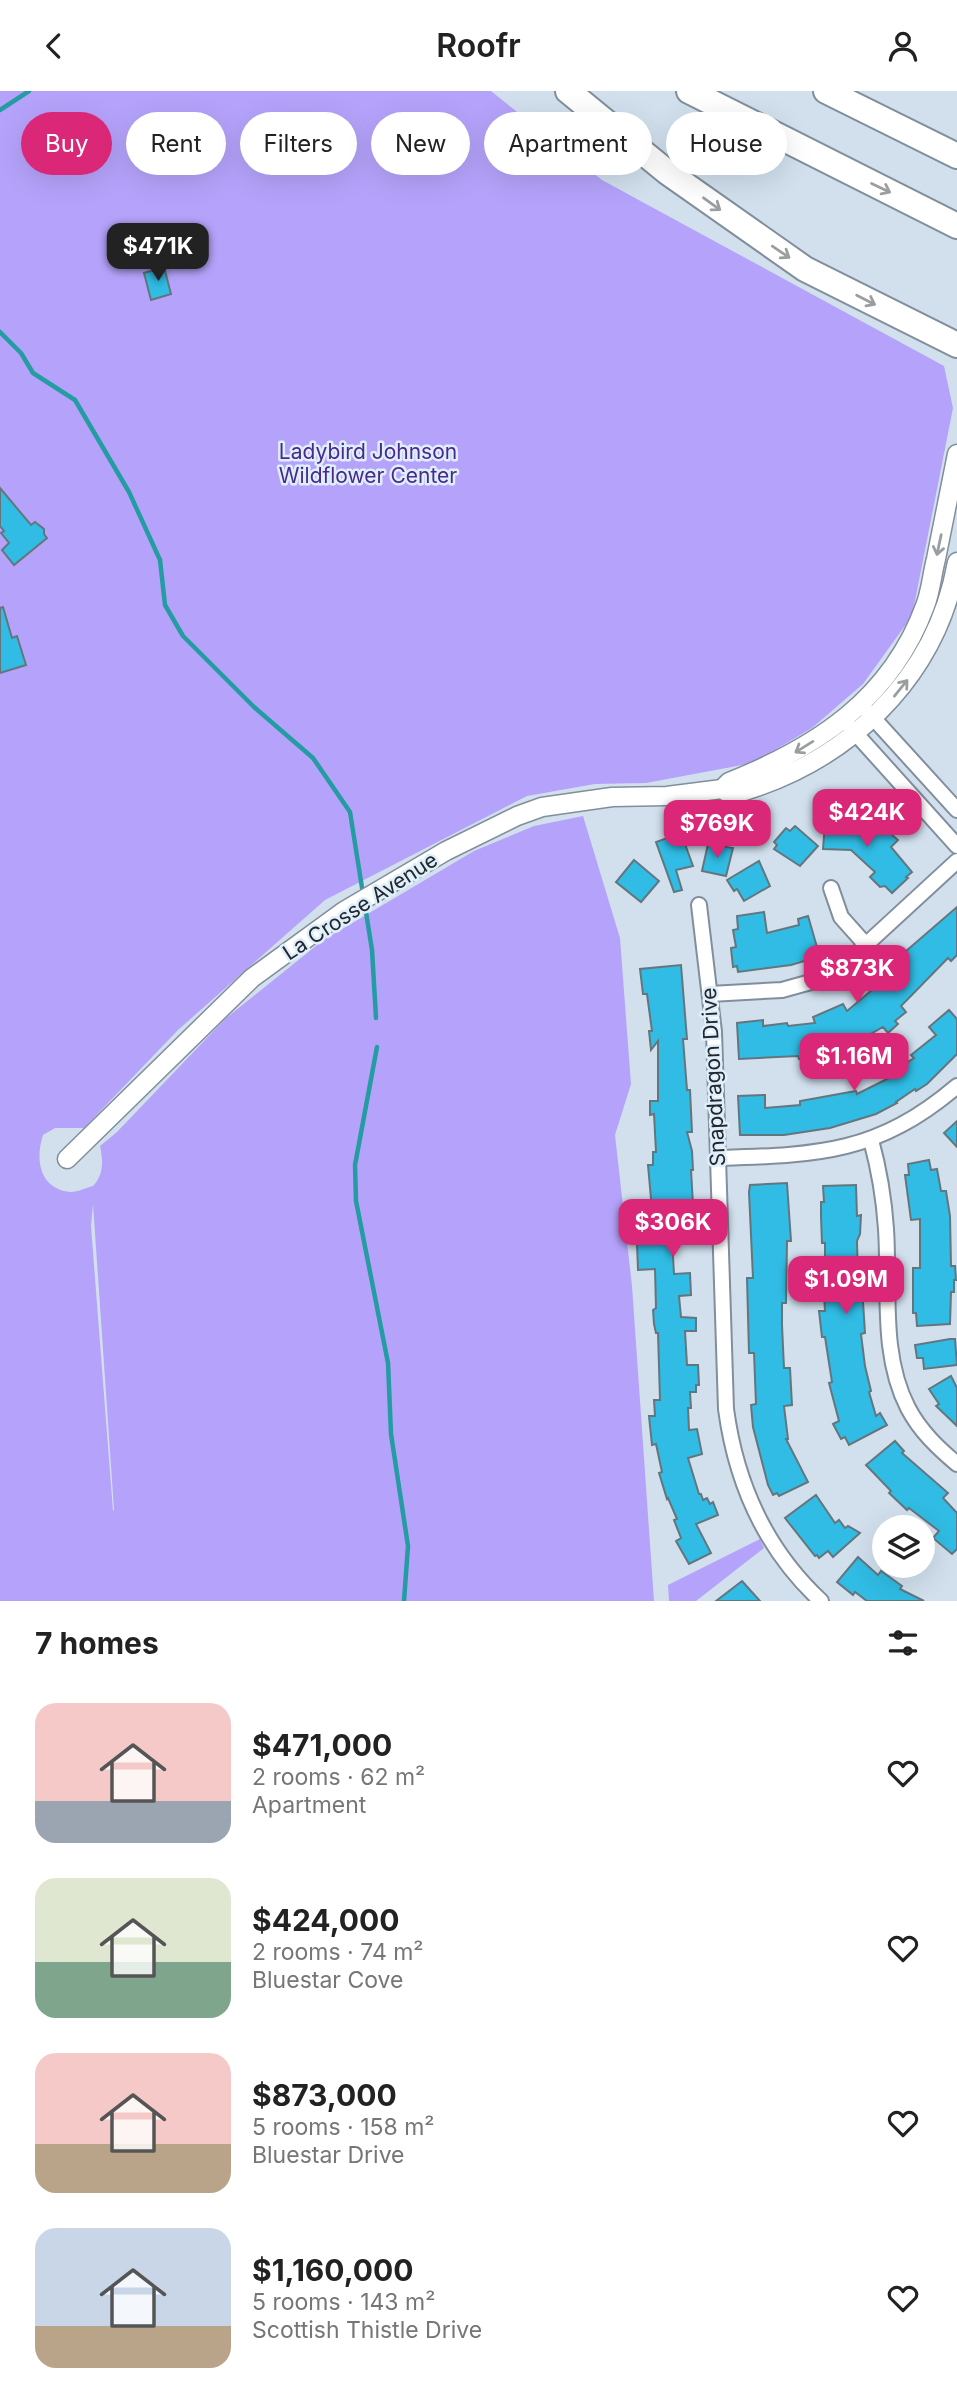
<!DOCTYPE html>
<meta charset="utf-8">
<style>
body{margin:0;font-family:Inter,sans-serif;background:#f2f2f2;color:#222;height:100vh;display:flex;flex-direction:column;font-size:26px;white-space:nowrap}
*{box-sizing:border-box;margin:0}
p{font-size:23px;color:#767676}
.icon{flex:none;width:38px;height:38px;fill:none;stroke:currentColor;stroke-width:2;stroke-linecap:round;stroke-linejoin:round}
.map{position:relative;height:1510px;overflow:hidden}
.sheet{display:flex;flex-direction:column;background:#fff;flex:1}
.sheet>*{flex:none}
.guide{position:absolute;left:21px;top:21px;width:915px;height:63px;display:flex;gap:14px}
.tools{position:absolute;left:872px;top:1424px;display:grid;gap:14px}
.tools a{display:grid;place-items:center;width:63px;height:63px;border-radius:50%;background:#fff;box-shadow:0 7px 28px #0002;font-size:35px}
.price{position:absolute;translate:-50% -60px;padding:0 16px;border-radius:14px;background:#db2777;color:#fff;font-size:23px;line-height:46px;filter:drop-shadow(0 2px 4px #0008)}
.price::after{content:'';position:absolute;left:50%;top:42px;width:21px;height:16px;margin-left:-10px;background:inherit;clip-path:polygon(0 0,100% 0,50% 100%)}
.price.on{background:#222;color:#fff}
ul{padding:0;list-style:none}
li{display:flex;align-items:center;gap:21px;height:175px;padding:0 35px}
li span{display:grid;place-items:center;flex:none;width:196px;height:140px;border-radius:21px;color:#555}
li>.icon{margin-inline-start:auto}
span .icon{width:84px;height:84px;fill:#fffc;stroke-width:1}
li b{font-size:30px}
h2{display:flex;justify-content:space-between;align-items:center;height:84px;padding:0 35px;font-size:30px}
.pill{padding:0 24px;border-radius:32px;background:#fff;box-shadow:0 7px 28px #0002;font-size:24px;line-height:63px}
.pill.on{background:#db2777;color:#fff}
header{display:flex;justify-content:space-between;align-items:center;height:91px;padding:0 35px;background:#fff;font-size:32px;font-weight:600}
.map>svg:first-child{display:block}
.green{fill:#b5a3fb;fill-rule:evenodd}
.lines{fill:none;stroke-linecap:round;stroke-linejoin:round}
.stream{stroke:#249ca2;stroke-width:4.5}
.building{fill:#30bce4;stroke:#64767d;stroke-width:2}
.minor-casing{stroke:#818e9b;stroke-width:18}
.tertiary-casing{stroke:#818e9b;stroke-width:21}
.motorway-casing{stroke:#818e9b;stroke-width:28}
.minor{stroke:#fff;stroke-width:14}
.tertiary{stroke:#fff;stroke-width:18}
.motorway{stroke:#fff;stroke-width:24}
.oneway{stroke:#9b9ea0}
.labels{text-anchor:middle;dominant-baseline:central;stroke-width:5;stroke-linejoin:round;paint-order:stroke}
.park-label{font-size:21px;fill:#4a298e;stroke:#dfeefb}
.street-label{font-size:21px;fill:#21272c;stroke:#dfeefb}
</style>
<header><svg class="icon" aria-label="back" viewBox="0 0 24 24"><path d="M15 5l-7 7 7 7"/></svg>Roofr<svg class="icon" aria-label="person" viewBox="0 0 24 24"><circle cx="12" cy="8" r="4"/><path d="M4 21q1-7 8-7t8 7"/></svg></header>
<div class="map">
<svg width="957" height="1510" viewBox="0 0 957 1510">
<rect width="100%" height="100%" fill="#d2e0ee"/>
<g class="green">
<path d="M0 0H491L602 89 944 275 953 317 912 525 863 593 812 637 753 672 646 692 595 693 527 705 325 809 178 939 84 1037H55L43 1044C35 1068 39 1098 71 1101 77 1101 86 1097 93 1095 104 1083 103 1070 100 1055L117 1041 225 928 322 850 474 760 534 735 583 725 620 847 631 993 615 1044 632 1195 654 1510H0ZM93 1113 114 1419 113 1420 91 1135Z"/>
<polygon points="760,1448 764,1457 696,1510 669,1510 668,1494"/>
</g>
<g class="lines">
<g class="stream">
<polyline points="0,19 29,0"/>
<polyline points="0,241 21,262 33,282 75,309 129,401 160,469 165,514 183,545 254,616 313,667 350,721 363,803"/>
<polyline points="365,815 372,859 376,927"/>
<polyline points="377,956 355,1074 356,1110 388,1272 391,1343 408,1455 404,1510"/>
</g>
</g>
<g class="building">
<polygon points="164,176 171,203 151,209 144,182"/>
<polygon points="0,397 31,434 35,431 44,438 44,443 47,447 14,474 2,459 9,452 1,442 4,440 0,435"/>
<polygon points="3,516 12,547 17,545 26,574 0,582 0,517"/>
<polygon points="826,720 852,722 851,735 868,743 878,732 898,749 891,756 912,781 906,786 908,787 892,802 885,795 880,796 870,786 875,781 851,759 823,758"/>
<polygon points="795,735 818,755 800,775 774,758 777,754 774,751 786,737 790,740"/>
<polygon points="681,742 693,775 676,779 682,799 674,801 656,751"/>
<polygon points="708,753 733,757 726,785 702,780"/>
<polygon points="634,769 659,790 641,811 616,791"/>
<polygon points="759,770 770,795 744,810 737,798 734,800 727,789"/>
<polygon points="957,816 957,864 951,870 948,867 901,915 906,921 895,930 898,933 888,942 883,936 851,954 799,968 798,965 739,968 737,932 763,929 763,935 787,932 788,935 815,932 813,926 843,913 847,920 885,888 881,883 898,867"/>
<polygon points="764,821 767,842 799,834 798,828 808,825 819,863 809,866 808,869 791,874 738,881 737,875 733,876 731,857 736,856 733,839 738,838 737,825"/>
<polygon points="681,874 687,948 683,948 687,999 690,999 692,1041 687,1041 692,1060 693,1079 691,1079 695,1148 672,1148 674,1183 690,1182 691,1204 679,1205 681,1226 696,1227 696,1240 685,1240 687,1274 698,1274 699,1294 696,1294 696,1301 690,1301 691,1317 688,1317 689,1339 697,1338 702,1363 688,1367 699,1403 701,1403 703,1409 707,1407 710,1413 713,1411 718,1424 696,1433 711,1462 689,1473 676,1450 681,1447 674,1429 677,1428 668,1407 667,1408 659,1382 662,1381 656,1353 652,1354 649,1325 655,1325 654,1309 660,1309 658,1242 656,1242 654,1233 653,1219 656,1217 655,1178 638,1179 637,1153 661,1152 660,1119 652,1119 648,1074 653,1074 653,1061 656,1061 654,1023 650,1024 650,1010 658,1010 658,950 651,959 649,940 652,940 647,903 643,903 640,878"/>
<polygon points="949,919 957,928 957,963 927,993 916,1000 915,998 896,1011 897,1012 876,1023 830,1037 784,1044 740,1044 738,1005 765,1004 765,1017 800,1014 800,1010 856,1000 857,1003 891,986 889,983 914,967 911,964 936,944 929,936"/>
<polygon points="957,1030 957,1056 944,1042"/>
<polygon points="929,1069 931,1079 937,1078 941,1100 946,1100 950,1125 951,1175 955,1175 956,1189 954,1189 954,1201 951,1201 950,1233 917,1235 916,1222 913,1222 913,1177 920,1177 920,1128 911,1129 905,1084 909,1084 908,1073"/>
<polygon points="787,1092 791,1150 787,1150 786,1212 782,1212 782,1234 784,1277 790,1277 792,1314 784,1315 788,1348 786,1348 808,1391 779,1405 777,1402 773,1404 768,1394 753,1336 751,1314 756,1313 754,1262 749,1262 747,1187 753,1187 749,1101 750,1094"/>
<polygon points="856,1094 857,1125 861,1124 860,1143 857,1150 858,1187 860,1196 862,1195 865,1242 861,1243 865,1275 871,1300 869,1301 876,1325 880,1322 887,1334 849,1354 845,1346 841,1348 833,1333 839,1330 829,1292 832,1291 825,1246 822,1246 819,1220 825,1220 823,1188 828,1188 828,1166 825,1167 825,1152 822,1152 821,1126 821,1111 824,1111 823,1095"/>
<polygon points="950,1248 955,1248 957,1274 924,1278 923,1267 917,1267 915,1254"/>
<polygon points="951,1285 957,1297 957,1335 936,1315 939,1313 929,1298"/>
<polygon points="895,1350 904,1360 902,1362 948,1402 943,1407 957,1422 957,1458 952,1463 933,1447 939,1440 909,1417 907,1419 889,1402 891,1400 866,1374"/>
<polygon points="816,1404 835,1432 839,1429 845,1437 848,1435 860,1442 833,1466 828,1460 819,1467 817,1464 815,1465 785,1427"/>
<polygon points="858,1466 878,1484 881,1480 902,1495 900,1498 924,1510 867,1510 855,1501 853,1504 837,1491"/>
<polygon points="742,1490 760,1510 716,1510"/>
</g>
<g class="lines">
<defs>
<g id="minor">
<polyline points="866,619 957,719"/>
<polyline points="849,635 957,755"/>
<polyline points="831,797 841,826 866,854"/>
<path d="M699 814 714 941 726 1318C736 1392 766 1459 821 1510"/>
<polyline points="710,903 782,899 818,889 845,873 957,770"/>
<path d="M871 1049C879 1078 884 1108 886 1138 890 1197 880 1263 908 1317 920 1340 938 1357 957 1373"/>
<path d="M718 1067C818 1064 877 1063 957 995"/>
</g>
<g id="tertiary">
<path d="M722 698 731 704C845 673 936 590 957 471"/>
<path d="M67 1068 252 887 344 820 446 760 517 725 542 716 612 706 667 705 722 698 729 691C817 656 891 608 925 515 931 500 932 483 936 468 943 433 950 398 957 363"/>
</g>
<g id="motorway">
<polyline points="568,0 667,81 805,178 957,254"/>
<polyline points="689,0 957,135"/>
<polyline points="826,0 957,65"/>
</g>
</defs>
<use href="#minor" class="minor-casing"/>
<use href="#tertiary" class="tertiary-casing"/>
<use href="#motorway" class="motorway-casing"/>
<use href="#minor" class="minor"/>
<use href="#tertiary" class="tertiary"/>
<use href="#motorway" class="motorway"/>
</g>
<defs><path id="oneway-shaft" d="M-6 0H5M1.5-3L5.5 0L1.5 3" fill="none" stroke-width="1.6" stroke-linecap="round" stroke-linejoin="round" transform="scale(1.75)"/></defs>
<g class="oneway">
<use href="#oneway-shaft" transform="translate(881 97) rotate(26)"/>
<use href="#oneway-shaft" transform="translate(712 113) rotate(36)"/>
<use href="#oneway-shaft" transform="translate(781 161) rotate(34)"/>
<use href="#oneway-shaft" transform="translate(866 209) rotate(27)"/>
<use href="#oneway-shaft" transform="translate(939 454) rotate(102)"/>
<use href="#oneway-shaft" transform="translate(901 597) rotate(-51)"/>
<use href="#oneway-shaft" transform="translate(804 656) rotate(148)"/>
</g>
<g class="labels">
<g class="park-label">
<text x="368" y="360">Ladybird Johnson<tspan x="368" dy="24">Wildflower Center</tspan></text>
</g>
<g class="street-label">
<text transform="translate(360 815) rotate(-33)">La Crosse Avenue</text>
<text transform="translate(713 986) rotate(-93)">Snapdragon Drive</text>
</g>
</g>
</svg>
<div class="tools">
<a><svg class="icon" aria-label="layers" viewBox="0 0 24 24"><path d="M12 4l9 5-9 5-9-5zM3 14l9 5 9-5"/></svg></a>
</div>
<b class="price on" style="left:158px;top:192px">$471K</b>
<b class="price" style="left:867px;top:758px">$424K</b>
<b class="price" style="left:717px;top:769px">$769K</b>
<b class="price" style="left:857px;top:914px">$873K</b>
<b class="price" style="left:854px;top:1002px">$1.16M</b>
<b class="price" style="left:673px;top:1168px">$306K</b>
<b class="price" style="left:846px;top:1225px">$1.09M</b>
<div class="guide">
<a class="pill on">Buy</a>
<a class="pill">Rent</a>
<a class="pill">Filters</a>
<a class="pill">New</a>
<a class="pill">Apartment</a>
<a class="pill">House</a>
</div>
</div>
<section class="sheet">
<h2>7 homes<svg class="icon" aria-label="filters" viewBox="0 0 24 24"><path d="M4 7h16M4 17h16"/><circle cx="9" cy="7" r="2"/><circle cx="15" cy="17" r="2"/></svg></h2>
<ul>
<li><span style="background:linear-gradient(#f6c9c9 70%,#9aa5b1 0)"><svg class="icon" aria-label="home" viewBox="0 0 24 24"><path d="M3 11l9-7 9 7M6 9v11h12V9"/></svg></span><div><b>$471,000</b><p>2 rooms · 62 m²</p><p>Apartment</p></div><svg class="icon" aria-label="heart" viewBox="0 0 24 24"><path d="M12 20l-8-8c-3-5 5-10 8-4 3-6 11-1 8 4z"/></svg></li>
<li><span style="background:linear-gradient(#dfe7d0 60%,#7fa58c 0)"><svg class="icon" aria-label="home" viewBox="0 0 24 24"><path d="M3 11l9-7 9 7M6 9v11h12V9"/></svg></span><div><b>$424,000</b><p>2 rooms · 74 m²</p><p>Bluestar Cove</p></div><svg class="icon" aria-label="heart" viewBox="0 0 24 24"><path d="M12 20l-8-8c-3-5 5-10 8-4 3-6 11-1 8 4z"/></svg></li>
<li><span style="background:linear-gradient(#f6c9c9 65%,#b9a48a 0)"><svg class="icon" aria-label="home" viewBox="0 0 24 24"><path d="M3 11l9-7 9 7M6 9v11h12V9"/></svg></span><div><b>$873,000</b><p>5 rooms · 158 m²</p><p>Bluestar Drive</p></div><svg class="icon" aria-label="heart" viewBox="0 0 24 24"><path d="M12 20l-8-8c-3-5 5-10 8-4 3-6 11-1 8 4z"/></svg></li>
<li><span style="background:linear-gradient(#c9d6e8 70%,#b9a48a 0)"><svg class="icon" aria-label="home" viewBox="0 0 24 24"><path d="M3 11l9-7 9 7M6 9v11h12V9"/></svg></span><div><b>$1,160,000</b><p>5 rooms · 143 m²</p><p>Scottish Thistle Drive</p></div><svg class="icon" aria-label="heart" viewBox="0 0 24 24"><path d="M12 20l-8-8c-3-5 5-10 8-4 3-6 11-1 8 4z"/></svg></li>
</ul>
</section>
